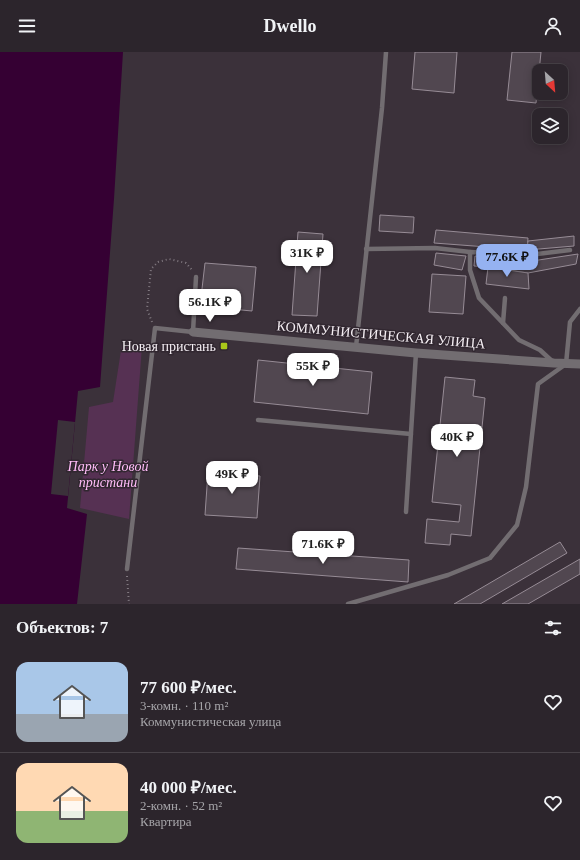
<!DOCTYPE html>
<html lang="ru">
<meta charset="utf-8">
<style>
body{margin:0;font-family:Georgia,serif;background:#383138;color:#f1f3f6;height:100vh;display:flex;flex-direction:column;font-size:15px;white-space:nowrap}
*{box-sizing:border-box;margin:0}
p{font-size:13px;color:#a6a5a9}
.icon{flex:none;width:22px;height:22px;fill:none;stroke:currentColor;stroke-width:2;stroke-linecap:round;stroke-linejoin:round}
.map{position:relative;height:552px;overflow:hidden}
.sheet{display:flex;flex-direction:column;background:#2c252c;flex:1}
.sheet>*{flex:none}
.needle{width:26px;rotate:154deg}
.tools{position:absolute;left:532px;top:12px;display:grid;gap:8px}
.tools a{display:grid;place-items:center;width:36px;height:36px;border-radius:8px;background:#2c252c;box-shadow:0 2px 10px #0003,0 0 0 1px #484248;font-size:20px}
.price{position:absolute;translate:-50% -34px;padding:0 9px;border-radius:8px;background:#fff;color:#222;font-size:13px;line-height:26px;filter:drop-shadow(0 1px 2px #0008)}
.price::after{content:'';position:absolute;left:50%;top:24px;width:12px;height:9px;margin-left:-6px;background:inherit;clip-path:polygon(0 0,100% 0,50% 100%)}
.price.current{background:#95b2f1;color:#111}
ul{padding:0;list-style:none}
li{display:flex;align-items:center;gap:12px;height:100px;padding:0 16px}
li+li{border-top:1px solid #484248}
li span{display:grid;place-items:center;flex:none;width:112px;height:80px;border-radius:12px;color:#555}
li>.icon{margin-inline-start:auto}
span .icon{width:48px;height:48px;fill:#fffc;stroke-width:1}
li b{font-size:17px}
h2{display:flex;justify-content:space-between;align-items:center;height:48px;padding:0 16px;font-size:17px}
header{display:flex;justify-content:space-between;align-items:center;height:52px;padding:0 16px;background:#2c252c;font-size:18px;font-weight:700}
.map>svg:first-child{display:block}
.green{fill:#563153}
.water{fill:#350033}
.pier{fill:#3b313a}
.building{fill:#514750;stroke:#978c96}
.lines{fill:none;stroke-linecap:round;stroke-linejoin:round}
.path{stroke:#817980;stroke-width:2;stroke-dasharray:1 3;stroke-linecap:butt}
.lane{stroke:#726d71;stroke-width:4.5}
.street{stroke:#726d71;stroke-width:9}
.poi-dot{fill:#a9c71a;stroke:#312730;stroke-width:1.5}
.labels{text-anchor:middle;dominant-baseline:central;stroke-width:3;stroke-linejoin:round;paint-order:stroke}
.street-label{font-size:14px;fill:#f4eef3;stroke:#312730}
.poi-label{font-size:14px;fill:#f4eef3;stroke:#312730;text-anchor:end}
.park-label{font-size:14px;font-style:italic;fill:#ffbcf8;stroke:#312730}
</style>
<header><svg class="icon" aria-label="menu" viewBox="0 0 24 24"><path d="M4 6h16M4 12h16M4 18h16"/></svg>Dwello<svg class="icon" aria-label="person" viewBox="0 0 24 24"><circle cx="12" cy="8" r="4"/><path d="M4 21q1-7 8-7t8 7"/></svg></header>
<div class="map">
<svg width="580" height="552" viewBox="0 0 580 552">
<rect width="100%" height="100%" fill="#3b313a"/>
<polygon class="green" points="122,292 142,294 129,467 80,456 89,355 113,350"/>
<polygon class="water" points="0,0 123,0 114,147 100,335 78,339 67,456 87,462 77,552 0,552"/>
<polygon class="pier" points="58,368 75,370 68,444 51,442"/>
<g class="building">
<polygon points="415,0 457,0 454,41 412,37"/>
<polygon points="512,0 541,0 536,51 507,48"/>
<polygon points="380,163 414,165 413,181 379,179"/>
<polygon points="436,178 528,186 527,198 434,191"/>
<polygon points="298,180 323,182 317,264 292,263"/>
<polygon points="574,184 574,194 527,198 528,189"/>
<polygon points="436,201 466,204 462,218 434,213"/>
<polygon points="578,202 576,212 528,221 488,215 474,214 475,204 532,209"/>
<polygon points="205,211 256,215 252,259 200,254"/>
<polygon points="488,215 528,221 529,237 486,232"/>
<polygon points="432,222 466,224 463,262 429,260"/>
<polygon points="258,308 372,320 368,362 254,350"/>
<polygon points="445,325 475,328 473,344 485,346 471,484 451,482 450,493 425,491 427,467 459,470 461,453 432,450"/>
<polygon points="208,420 260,424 257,466 205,463"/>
<polygon points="560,490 567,501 480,552 454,552"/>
<polygon points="238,496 409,508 408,530 236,517"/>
<polygon points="580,507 580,522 528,552 502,552"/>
</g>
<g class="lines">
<g class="path">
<polyline points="152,270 147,257 151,217 158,210 169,207 186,211 193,219"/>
<polyline points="127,524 129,552"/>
</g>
<g class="lane">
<polyline points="366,197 435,196 470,200"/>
<polyline points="503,271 505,246"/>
<polyline points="356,295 382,56 386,0"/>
<polyline points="553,310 540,298 519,288 479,246 470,218 470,200 529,203 570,198"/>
<polyline points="258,368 411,382"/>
<polyline points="406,460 416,301"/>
<polyline points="127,517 155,276 193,280 196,225"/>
<polyline points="348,552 448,523 490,506 517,473 526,435 538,332 566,312 570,270 580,257"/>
</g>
<polyline class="street" points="193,280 416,301 554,311 580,312"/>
</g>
<rect class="poi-dot" x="220" y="290" width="8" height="8" rx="2"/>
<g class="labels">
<g class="street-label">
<text transform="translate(381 283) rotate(5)">КОММУНИСТИЧЕСКАЯ УЛИЦА</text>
</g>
<g class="poi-label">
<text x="216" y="294">Новая пристань</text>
</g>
<g class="park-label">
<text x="108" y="414">Парк у Новой<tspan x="108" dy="16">пристани</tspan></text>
</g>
</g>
</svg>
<div class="tools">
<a><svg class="needle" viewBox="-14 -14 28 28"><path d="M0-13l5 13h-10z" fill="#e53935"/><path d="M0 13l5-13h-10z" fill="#a6a5a9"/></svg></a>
<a><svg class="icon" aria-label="layers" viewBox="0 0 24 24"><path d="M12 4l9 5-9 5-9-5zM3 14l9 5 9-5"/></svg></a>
</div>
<b class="price" style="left:307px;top:222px">31K ₽</b>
<b class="price current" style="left:507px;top:226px">77.6K ₽</b>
<b class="price" style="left:210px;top:271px">56.1K ₽</b>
<b class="price" style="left:313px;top:335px">55K ₽</b>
<b class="price" style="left:457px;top:406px">40K ₽</b>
<b class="price" style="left:232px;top:443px">49K ₽</b>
<b class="price" style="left:323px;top:513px">71.6K ₽</b>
</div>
<section class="sheet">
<h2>Объектов: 7<svg class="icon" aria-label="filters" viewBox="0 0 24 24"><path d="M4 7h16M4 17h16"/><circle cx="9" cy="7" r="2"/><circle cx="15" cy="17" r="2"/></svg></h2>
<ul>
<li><span style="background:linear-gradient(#a9c7e8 65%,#9aa5b1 0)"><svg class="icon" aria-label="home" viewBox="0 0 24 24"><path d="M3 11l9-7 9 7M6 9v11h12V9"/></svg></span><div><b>77 600 ₽/мес.</b><p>3-комн. · 110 m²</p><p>Коммунистическая улица</p></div><svg class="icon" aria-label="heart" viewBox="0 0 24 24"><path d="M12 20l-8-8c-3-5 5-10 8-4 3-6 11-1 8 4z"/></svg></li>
<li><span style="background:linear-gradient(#ffd9b3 60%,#8fb573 0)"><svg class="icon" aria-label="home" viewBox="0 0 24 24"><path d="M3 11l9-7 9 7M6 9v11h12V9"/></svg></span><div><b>40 000 ₽/мес.</b><p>2-комн. · 52 m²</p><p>Квартира</p></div><svg class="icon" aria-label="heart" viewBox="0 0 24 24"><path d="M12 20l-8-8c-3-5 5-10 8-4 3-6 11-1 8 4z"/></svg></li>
</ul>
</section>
